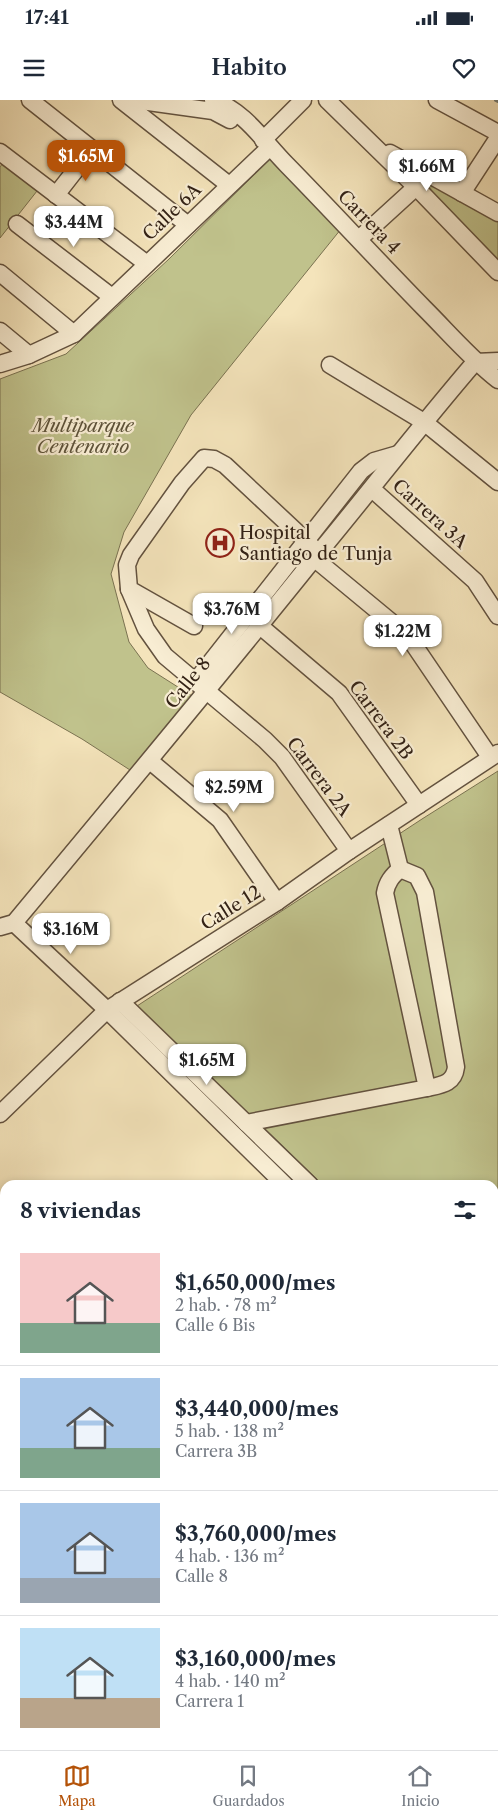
<!DOCTYPE html>
<html lang="es">
<meta charset="utf-8">
<style>
body{margin:0;font-family:"Libre Caslon Text",serif;background:#f2f2f3;color:#1f2937;height:100vh;display:flex;flex-direction:column;font-size:19px;white-space:nowrap}
*{box-sizing:border-box;margin:0}
p{font-size:16px;color:#747a83}
.icon{flex:none;width:28px;height:28px;fill:none;stroke:currentColor;stroke-width:2;stroke-linecap:round;stroke-linejoin:round}
.map{position:relative;flex:1;overflow:hidden}
.drawer{position:absolute;left:0px;top:1080px;width:499px;height:570px;display:flex;flex-direction:column;background:#fff;border-radius:15px 15px 0 0;box-shadow:0 2px 8px #0003}
.drawer>*{flex:none}
.price{position:absolute;translate:-50% -42px;padding:0 11px;border-radius:10px;background:#fff;color:#222;font-size:16px;line-height:32px;filter:drop-shadow(0 1px 2px #0008)}
.price::after{content:'';position:absolute;left:50%;top:30px;width:15px;height:11px;margin-left:-8px;background:inherit;clip-path:polygon(0 0,100% 0,50% 100%)}
.price.active{background:#b45309;color:#fff}
ul{padding:0;list-style:none}
li{display:flex;align-items:center;gap:15px;height:125px;padding:0 20px}
li+li{border-top:1px solid #e0e1e3}
li span{display:grid;place-items:center;flex:none;width:140px;height:100px;border-radius:0px;color:#555}
li>.icon{margin-inline-start:auto}
span .icon{width:60px;height:60px;fill:#fffc;stroke-width:1}
li b{font-size:21px}
h2{display:flex;justify-content:space-between;align-items:center;height:60px;padding:0 20px;font-size:21px}
.status{display:flex;justify-content:space-between;align-items:center;height:35px;padding:0 25px;background:#fff;direction:ltr}
.status svg{height:14px;fill:currentColor}
header{display:flex;justify-content:space-between;align-items:center;height:65px;padding:0 20px;background:#fff;font-size:22px;font-weight:600}
.dock{display:flex;justify-content:space-around;align-items:center;height:70px;border-top:1px solid #e0e1e3;background:#fff;font-size:14px;color:#747a83}
.dock a{display:grid;justify-items:center;gap:2px}
.dock .active{color:#b45309}
.map>svg:first-child{display:block}
.green{fill:#c0c28c;stroke:#7a7251}
.lines{fill:none;stroke-linecap:round;stroke-linejoin:round}
.stream{stroke:#747e78;stroke-width:4}
.minor-casing{stroke:#63523f;stroke-width:19}
.major-casing{stroke:#332216;stroke-width:22}
.minor{stroke:#f8edd3;stroke-width:16}
.major{stroke:#f4e4bb;stroke-width:20}
.labels{text-anchor:middle;dominant-baseline:central;stroke-width:4.5;stroke-linejoin:round;paint-order:stroke}
.street-label{font-size:18px;fill:#332216;stroke:#f8edd3}
.park-label{font-size:18px;font-style:italic;fill:#5d5239;stroke:#f8edd3}
.poi-label{font-size:18px;fill:#332216;stroke:#f8edd3;text-anchor:start}
</style>
<div class="status"><b>17:41</b><svg viewBox="0 0 49 12"><path d="M0 12V9h3v3zM5 12V6h3v6zM10 12V3h3v9zM15 12V0h3v12zM26 1h20v11H26zM47 4h2v5h-2z"/></svg></div>
<header><svg class="icon" aria-label="menu" viewBox="0 0 24 24"><path d="M4 6h16M4 12h16M4 18h16"/></svg>Habito<svg class="icon" aria-label="heart" viewBox="0 0 24 24"><path d="M12 20l-8-8c-3-5 5-10 8-4 3-6 11-1 8 4z"/></svg></header>
<div class="map">
<svg width="498" height="1650" viewBox="0 0 498 1650">
<rect width="100%" height="100%" fill="#f4e4bb"/>
<filter id="stains"><feTurbulence type="fractalNoise" baseFrequency=".004" numOctaves="4"/><feColorMatrix values="0 0 0 0 .2 0 0 0 0 .09 0 0 0 0 .02 0 0 0 .5 -.17"/></filter>
<radialGradient id="worn" r=".72"><stop offset=".6" stop-color="#630" stop-opacity="0"/><stop offset="1" stop-color="#630" stop-opacity=".3"/></radialGradient>
<g class="green">
<polygon points="271,58 341,129 191,315 124,432 111,474 129,542 148,568 192,596 130,670 82,639 0,592 0,279 66,254 169,159"/>
<polygon points="2,64 37,91 0,138 0,67"/>
<polygon points="401,64 498,120 498,159"/>
<polygon points="498,671 498,1141 494,1143 494,1085 323,1085 137,906 422,719"/>
</g>
<g class="lines">
<polyline class="stream" points="496,0 498,1"/>
<defs>
<g id="minor">
<polyline points="30,0 188,125"/>
<polyline points="121,0 229,85"/>
<polyline points="134,0 213,11 230,20"/>
<path d="M213 0C245 11 264 42 287 65 333 112 378 161 424 208 449 233 471 259 498 280"/>
<polyline points="327,0 416,87 498,172"/>
<polyline points="437,0 498,33"/>
<polyline points="263,40 303,0"/>
<polyline points="0,52 147,164"/>
<polyline points="390,53 498,113"/>
<polyline points="462,93 498,38"/>
<polyline points="56,95 92,49"/>
<polyline points="17,124 112,197"/>
<polyline points="359,139 416,87"/>
<polyline points="0,173 74,234"/>
<polyline points="0,231 29,255"/>
<polyline points="475,262 498,261"/>
<polyline points="0,264 29,255 74,234 269,48"/>
<polyline points="330,265 424,322 498,382"/>
<polyline points="372,389 475,481 498,516"/>
<polyline points="315,459 396,526 414,545 490,657"/>
<polyline points="129,489 146,529 165,556 265,640 282,657 349,751"/>
<polyline points="194,526 129,489 127,465 131,455 182,383 204,358 214,359 225,365 319,453"/>
<polyline points="260,526 339,593 419,705"/>
<polyline points="195,582 361,371 374,361 398,354"/>
<polyline points="150,661 220,720 277,802"/>
<path d="M400 769 417 776 425 792 456 967C454 984 441 985 427 988"/>
<polyline points="14,823 107,910 285,1085"/>
<path d="M0 827 14 823C114 703 214 583 312 461 367 395 419 327 475 262"/>
<polyline points="120,901 310,1085"/>
<polyline points="0,1014 107,910 277,802 349,751 498,653"/>
<path d="M246 1023 427 988 385 793C387 782 392 776 400 769L389 725"/>
<polyline points="0,1260 5,1260"/>
<polyline points="494,1264 498,1267"/>
<polyline points="494,1279 498,1282"/>
<polyline points="0,1359 5,1355"/>
<polyline points="0,1386 5,1385"/>
<polyline points="0,1463 5,1462"/>
<polyline points="0,1536 5,1535"/>
<polyline points="146,1650 157,1645"/>
</g>
<g id="major">
<polyline points="494,1529 498,1528"/>
<polyline points="494,1547 498,1547"/>
<polyline points="0,1617 5,1616"/>
<polyline points="0,1636 5,1635"/>
</g>
</defs>
<use href="#minor" class="minor-casing"/>
<use href="#major" class="major-casing"/>
<use href="#minor" class="minor"/>
<use href="#major" class="major"/>
</g>
<defs>
<symbol id="hospital-ring" viewBox="-11 -11 22 22"><circle r="9.5" fill="#f8edd3" stroke="#8f2418" stroke-width="1.5"/><path d="M-5-5h3v3.5h4V-5h3V5h-3V1.5h-4V5h-3Z" fill="#8f2418"/></symbol>
</defs>
<g fill-rule="evenodd">
<use href="#hospital-ring" x="204" y="427" width="32" height="32"/>
</g>
<g class="labels">
<g class="street-label">
<text transform="translate(172 112) rotate(-44)">Calle 6A</text>
<text transform="translate(369 122) rotate(46)">Carrera 4</text>
<text transform="translate(430 414) rotate(42)">Carrera 3A</text>
<text transform="translate(188 583) rotate(-51)">Calle 8</text>
<text transform="translate(381 620) rotate(53)">Carrera 2B</text>
<text transform="translate(319 677) rotate(53)">Carrera 2A</text>
<text transform="translate(231 808) rotate(-32)">Calle 12</text>
</g>
<g class="park-label">
<text x="83" y="326">Multiparque<tspan x="83" dy="21">Centenario</tspan></text>
</g>
<g class="poi-label">
<text x="239" y="433">Hospital<tspan x="239" dy="21">Santiago de Tunja</tspan></text>
</g>
</g>
<rect width="100%" height="100%" filter="url(#stains)"/>
<rect width="100%" height="100%" fill="url(#worn)"/>
</svg>
<b class="price active" style="left:86px;top:82px">$1.65M</b>
<b class="price" style="left:427px;top:92px">$1.66M</b>
<b class="price" style="left:74px;top:148px">$3.44M</b>
<b class="price" style="left:232px;top:535px">$3.76M</b>
<b class="price" style="left:403px;top:557px">$1.22M</b>
<b class="price" style="left:234px;top:713px">$2.59M</b>
<b class="price" style="left:71px;top:855px">$3.16M</b>
<b class="price" style="left:207px;top:986px">$1.65M</b>
<section class="drawer">
<h2>8 viviendas<svg class="icon" aria-label="filters" viewBox="0 0 24 24"><path d="M4 7h16M4 17h16"/><circle cx="9" cy="7" r="2"/><circle cx="15" cy="17" r="2"/></svg></h2>
<ul>
<li><span style="background:linear-gradient(#f6c9c9 70%,#7fa58c 0)"><svg class="icon" aria-label="home" viewBox="0 0 24 24"><path d="M3 11l9-7 9 7M6 9v11h12V9"/></svg></span><div><b>$1,650,000/mes</b><p>2 hab. · 78 m²</p><p>Calle 6 Bis</p></div></li>
<li><span style="background:linear-gradient(#a9c7e8 70%,#7fa58c 0)"><svg class="icon" aria-label="home" viewBox="0 0 24 24"><path d="M3 11l9-7 9 7M6 9v11h12V9"/></svg></span><div><b>$3,440,000/mes</b><p>5 hab. · 138 m²</p><p>Carrera 3B</p></div></li>
<li><span style="background:linear-gradient(#a9c7e8 75%,#9aa5b1 0)"><svg class="icon" aria-label="home" viewBox="0 0 24 24"><path d="M3 11l9-7 9 7M6 9v11h12V9"/></svg></span><div><b>$3,760,000/mes</b><p>4 hab. · 136 m²</p><p>Calle 8</p></div></li>
<li><span style="background:linear-gradient(#bfe0f5 70%,#b9a48a 0)"><svg class="icon" aria-label="home" viewBox="0 0 24 24"><path d="M3 11l9-7 9 7M6 9v11h12V9"/></svg></span><div><b>$3,160,000/mes</b><p>4 hab. · 140 m²</p><p>Carrera 1</p></div></li>
</ul>
</section>
</div>
<nav class="dock">
<a class="active"><svg class="icon" aria-label="map" viewBox="0 0 24 24"><path d="M3 6l6-2 6 2 6-2v14l-6 2-6-2-6 2zM9 4v14M15 6v14"/></svg>Mapa</a>
<a><svg class="icon" aria-label="saved" viewBox="0 0 24 24"><path d="M7 4h10v16l-5-4-5 4z"/></svg>Guardados</a>
<a><svg class="icon" aria-label="home" viewBox="0 0 24 24"><path d="M3 11l9-7 9 7M6 9v11h12V9"/></svg>Inicio</a>
</nav>
